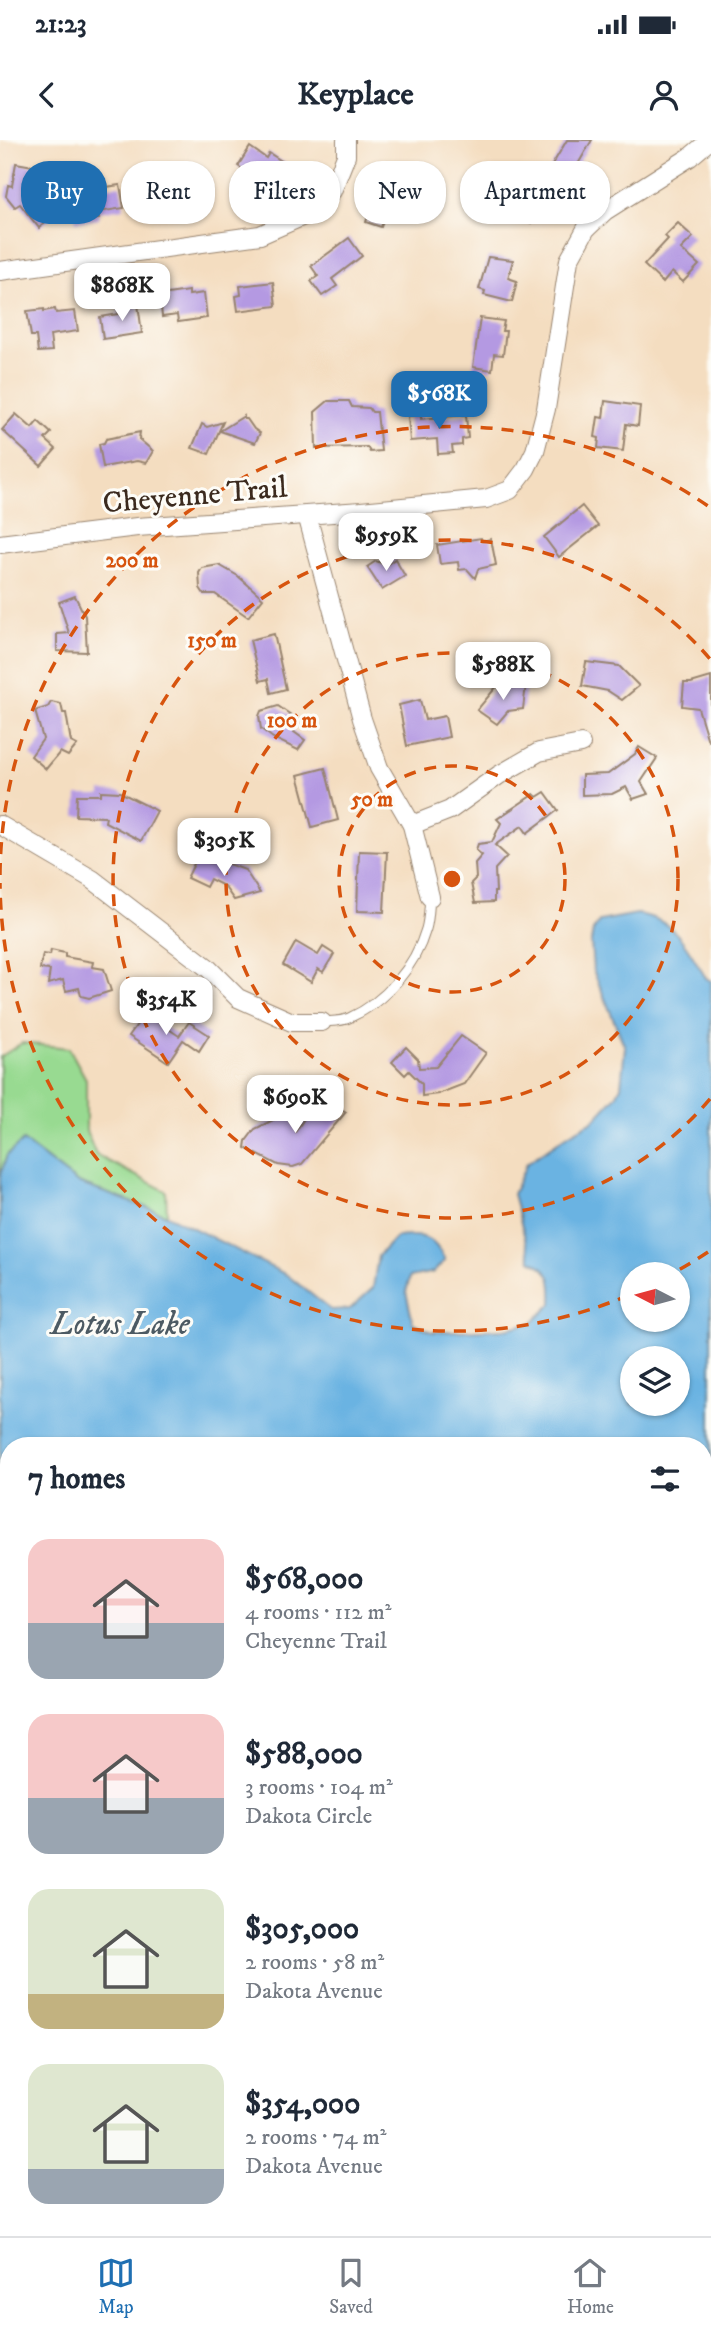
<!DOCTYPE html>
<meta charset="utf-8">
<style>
body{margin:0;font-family:"IM FELL DW Pica",serif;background:#f2f2f3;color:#1f2937;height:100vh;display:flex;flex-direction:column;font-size:26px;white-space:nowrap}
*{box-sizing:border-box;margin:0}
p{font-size:23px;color:#747a83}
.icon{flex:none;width:38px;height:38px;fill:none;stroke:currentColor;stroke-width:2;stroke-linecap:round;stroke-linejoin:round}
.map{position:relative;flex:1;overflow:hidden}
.details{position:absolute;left:0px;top:1297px;width:712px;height:800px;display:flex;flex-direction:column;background:#fff;border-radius:28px 28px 0 0;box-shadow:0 2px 5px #0004}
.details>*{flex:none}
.guide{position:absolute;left:21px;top:21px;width:670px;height:63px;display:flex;gap:14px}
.needle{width:46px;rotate:276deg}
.tools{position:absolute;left:620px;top:1122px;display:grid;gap:14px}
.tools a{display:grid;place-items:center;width:70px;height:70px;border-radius:50%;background:#fff;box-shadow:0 2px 5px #0004;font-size:35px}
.price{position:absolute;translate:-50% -60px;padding:0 16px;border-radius:14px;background:#fff;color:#222;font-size:23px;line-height:46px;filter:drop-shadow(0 2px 4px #0008)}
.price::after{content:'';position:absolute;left:50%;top:42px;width:21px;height:16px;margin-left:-10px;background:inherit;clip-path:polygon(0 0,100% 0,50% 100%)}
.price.selected{background:#1f6fb2;color:#fff}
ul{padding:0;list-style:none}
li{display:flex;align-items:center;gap:21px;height:175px;padding:0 28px}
li span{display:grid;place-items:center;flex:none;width:196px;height:140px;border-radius:21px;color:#555}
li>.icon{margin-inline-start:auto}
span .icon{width:84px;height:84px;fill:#fffc;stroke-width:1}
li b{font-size:30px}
h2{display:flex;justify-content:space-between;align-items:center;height:84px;padding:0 28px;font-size:30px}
.tag{padding:0 24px;border-radius:28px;background:#fff;box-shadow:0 2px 5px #0004;font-size:24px;line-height:63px}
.tag.selected{background:#1f6fb2;color:#fff}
.status{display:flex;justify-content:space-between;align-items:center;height:49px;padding:0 35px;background:#fff;direction:ltr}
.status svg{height:19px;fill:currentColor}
header{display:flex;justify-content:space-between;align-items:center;height:91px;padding:0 28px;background:#fff;font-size:32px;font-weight:700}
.dock{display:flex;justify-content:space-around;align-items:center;height:98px;border-top:2px solid #e0e1e3;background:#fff;font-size:19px;color:#747a83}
.dock a{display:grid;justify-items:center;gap:4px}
.dock .selected{color:#1f6fb2}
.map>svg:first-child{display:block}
.green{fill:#98da91;stroke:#6a8258;stroke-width:2}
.forest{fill:#7aba7b;stroke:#5a724c;stroke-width:2}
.water{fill:#6bb3e2;stroke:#536e80;stroke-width:2;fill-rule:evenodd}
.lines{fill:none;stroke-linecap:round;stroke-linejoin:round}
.stream{stroke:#6bb3e2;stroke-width:4.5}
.building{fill:#b499e2}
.lane-casing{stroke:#98846f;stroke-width:11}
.street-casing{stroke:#98846f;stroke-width:20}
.lane{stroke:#fff;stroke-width:9}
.street{stroke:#fff;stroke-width:18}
.ring{fill:none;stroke:#d7540e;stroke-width:3.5;stroke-dasharray:12 9}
.labels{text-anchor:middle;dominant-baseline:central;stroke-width:6;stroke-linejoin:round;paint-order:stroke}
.street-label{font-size:30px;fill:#3b2a1e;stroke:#fdfcf7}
.water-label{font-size:32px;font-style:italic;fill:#4c5a63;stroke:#fdfcf7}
.centre{fill:#d7540e;stroke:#fdfcf7;stroke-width:3.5}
.ring-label{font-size:21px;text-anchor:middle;font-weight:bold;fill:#d7540e;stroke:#fdfcf7;stroke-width:6;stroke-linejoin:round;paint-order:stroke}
</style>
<div class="status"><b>21:23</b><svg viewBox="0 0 49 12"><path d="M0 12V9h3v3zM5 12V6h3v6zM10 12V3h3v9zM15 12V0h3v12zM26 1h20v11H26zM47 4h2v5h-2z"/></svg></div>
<header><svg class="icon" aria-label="back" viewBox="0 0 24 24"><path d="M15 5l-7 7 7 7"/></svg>Keyplace<svg class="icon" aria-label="person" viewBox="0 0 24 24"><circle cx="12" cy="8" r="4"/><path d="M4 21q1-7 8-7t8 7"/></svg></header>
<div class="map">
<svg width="711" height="2096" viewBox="0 0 711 2096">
<rect width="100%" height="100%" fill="#fdfcf7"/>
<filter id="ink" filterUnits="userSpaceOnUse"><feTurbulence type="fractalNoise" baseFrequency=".0143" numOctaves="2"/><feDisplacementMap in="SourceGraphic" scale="14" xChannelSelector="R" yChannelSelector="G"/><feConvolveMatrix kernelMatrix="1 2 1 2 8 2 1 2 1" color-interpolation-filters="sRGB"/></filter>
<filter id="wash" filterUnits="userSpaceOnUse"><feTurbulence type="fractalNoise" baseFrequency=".00686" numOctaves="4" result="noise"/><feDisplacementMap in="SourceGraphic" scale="28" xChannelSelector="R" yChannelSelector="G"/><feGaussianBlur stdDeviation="1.57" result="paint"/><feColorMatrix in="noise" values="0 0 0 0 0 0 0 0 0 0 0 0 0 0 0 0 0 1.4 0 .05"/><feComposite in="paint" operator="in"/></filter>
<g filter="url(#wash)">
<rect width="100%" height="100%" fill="#f4ddc0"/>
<polygon class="green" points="22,903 69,908 86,939 86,991 96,1015 166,1051 167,1075 78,1043 23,1001 7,1015 0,1036 0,917"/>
<polygon class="forest" points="86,2088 172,2088 169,2096 81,2096"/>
<path class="water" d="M637 774C676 779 687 808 706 838L711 841V1844L704 1842V1306H9V1875L0 1886V1036L7 1015 23 1001 78 1043 167 1075 287 1135 331 1170 350 1169 373 1148 378 1116 396 1097C423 1095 432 1094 445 1120L434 1132 410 1137 406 1152 413 1183 432 1192 505 1189 532 1183 552 1164C553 1141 553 1131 531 1120L513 1054 527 1023 571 993 593 981 616 956 621 946 625 907 593 830 591 802 593 791 600 781ZM632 1134H677V1180H632ZM632 1218H677V1264H632Z"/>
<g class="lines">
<g class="stream">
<polyline points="704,1924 711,1930"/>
<polyline points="78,2096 84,2088"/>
</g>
</g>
<g id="blocks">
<g class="building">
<polygon points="567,0 592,0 570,38 551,27"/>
<polygon points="250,7 266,18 269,13 297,31 288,43 281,38 270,55 245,38 248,33 238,26"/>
<polygon points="16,23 39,27 36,48 49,62 51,60 60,70 39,88 20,64 15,67 6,56 8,45 12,46"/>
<polygon points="380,30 402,38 392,68 388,67 381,87 366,82 373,61 370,60"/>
<polygon points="531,35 551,45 531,83 512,73"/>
<polygon points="197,38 201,65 152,72 149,53 163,51 167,42"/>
<polygon points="120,45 124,68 98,72 99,79 76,82 72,52"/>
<polygon points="678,83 693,97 681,109 699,125 683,142 672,132 663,143 644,125 668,99 665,96"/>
<polygon points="349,98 362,116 332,139 337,146 322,156 311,141 318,136 311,126"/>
<polygon points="488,117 513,120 508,138 517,141 512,162 484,155 485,151 479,149"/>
<polygon points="273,142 276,166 238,171 236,156 241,155 240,146"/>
<polygon points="189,151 189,155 204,153 207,178 178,182 177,175 162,177 160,155"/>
<polygon points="138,164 142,193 103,199 100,177 119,174 118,167"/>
<polygon points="44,169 44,171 55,169 56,173 75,171 78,191 50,195 52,211 38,212 36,196 31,196 27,171"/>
<polygon points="480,178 504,181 502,191 506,191 503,215 494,214 492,230 473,227"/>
<polygon points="328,261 349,261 352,267 369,268 372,272 377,272 381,311 370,312 367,307 316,308 315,272"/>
<polygon points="605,261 640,266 638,286 626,284 623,311 598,308 599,298 595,297 598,277 603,278"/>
<polygon points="16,274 32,288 38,281 51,293 45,299 56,309 41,326 2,290"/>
<polygon points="421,275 421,279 466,275 468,298 462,299 462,305 452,306 453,313 438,314 437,299 410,301 408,276"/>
<polygon points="244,276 244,279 247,279 254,289 260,293 255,303 220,291"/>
<polygon points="223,282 209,314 192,308 202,284 207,287"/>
<polygon points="140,292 139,299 153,311 146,323 137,321 103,327 99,304 104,303 106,299"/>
<polygon points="582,366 598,386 559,417 544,397"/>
<polygon points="481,398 482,401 491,399 496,425 478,429 475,438 467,429 459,430 458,422 440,424 437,405"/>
<polygon points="395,419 405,436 382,450 367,427 376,421 386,425"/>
<polygon points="219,425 238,436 263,458 248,477 215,454 204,454 200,448 199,433 202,428"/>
<polygon points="75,456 85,476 87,512 57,511 57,494 69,493 59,462"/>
<polygon points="274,494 286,549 271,553 268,539 260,541 250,500"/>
<polygon points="586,522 619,526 639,546 622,560 608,551 582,546"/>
<polygon points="711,537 711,600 708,601 698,568 682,566 684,543 691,543"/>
<polygon points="526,545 523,569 508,571 497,584 477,570 497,546"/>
<polygon points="420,560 425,580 445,576 449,597 407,606 399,565"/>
<polygon points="51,562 61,564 63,573 66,573 71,602 77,605 68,616 60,612 46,629 31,616 43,599 35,571 48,567"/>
<polygon points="278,566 294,577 294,592 305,600 298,610 273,598 261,589 259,576 261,571"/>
<polygon points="639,607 657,618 641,642 648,654 633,659 626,647 612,654 582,655 582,635 608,634 635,614"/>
<polygon points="325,628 338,680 312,687 298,635"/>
<polygon points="101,651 120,652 157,671 141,701 105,682 106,677 76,676 77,655 101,655"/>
<polygon points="545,652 558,670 527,693 522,686 495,705 507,716 495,729 496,752 494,752 494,762 475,763 471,743 476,738 475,723 482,715 476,710 478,704 492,702 501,683 497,679 534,654 537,657"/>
<polygon points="359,711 387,712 384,772 357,771"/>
<polygon points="215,719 245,730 260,753 234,760 224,746 210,739 206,747 187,738 196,720 211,723"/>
<polygon points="296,802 318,815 323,807 334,814 323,832 318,829 311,842 283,825"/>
<polygon points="51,810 65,813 65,817 93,822 92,827 104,829 111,851 89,858 81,856 79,848 66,851 63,840 48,844 50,830 40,829 43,814 50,815"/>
<polygon points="145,873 179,896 189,882 209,895 199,911 183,900 168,922 129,896"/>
<polygon points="461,896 486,913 464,944 438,954 422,956 422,944 409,931 405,935 392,922 406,907 418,919 419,928 436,927"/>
<polygon points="320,954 346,972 302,1024 293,1027 278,1025 245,1008 246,1001 255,989 291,971 296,991"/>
</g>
</g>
</g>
<g filter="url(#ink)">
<use href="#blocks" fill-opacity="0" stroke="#98846f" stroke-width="2"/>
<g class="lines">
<defs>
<path id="lane" d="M322 882C330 881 341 882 349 878 385 862 415 827 426 789 429 779 429 767 430 757"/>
<g id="street">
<polyline points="0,131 260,95 308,74 332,51 346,16 346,0"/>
<polyline points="307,375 362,579 379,628 412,685 430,757"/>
<polyline points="0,404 137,387 361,371 486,359 510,350 526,329 535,311 546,269 569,120 586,89 605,71 690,17 710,0"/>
<polyline points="0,685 92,739 208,828 238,858 292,882 322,882"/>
<polyline points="412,685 450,670 499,635 539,612 581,604"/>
<polyline points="262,2096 263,2088"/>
</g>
</defs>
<use href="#lane" class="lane-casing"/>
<use href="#street" class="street-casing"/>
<use href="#lane" class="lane"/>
<use href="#street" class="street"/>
</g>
</g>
<g class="ring">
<circle cx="452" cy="739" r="113"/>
<circle cx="452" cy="739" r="226"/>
<path d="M710 959A339 339 0 1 1 710 519"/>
<path d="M708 1112A452 452 0 0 1 675 1132M629 1155A452 452 0 0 1 0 743M0 735A452 452 0 0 1 708 366"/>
</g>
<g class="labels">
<g class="street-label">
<text transform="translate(195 356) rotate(-5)">Cheyenne Trail</text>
</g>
<g class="water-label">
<text x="120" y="1185">Lotus Lake</text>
</g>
</g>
<circle cx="452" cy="739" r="10" class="centre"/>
<g class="ring-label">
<text x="132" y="427">200 m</text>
<text x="212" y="507">150 m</text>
<text x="292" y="587">100 m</text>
<text x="372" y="666">50 m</text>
</g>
</svg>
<div class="tools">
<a><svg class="needle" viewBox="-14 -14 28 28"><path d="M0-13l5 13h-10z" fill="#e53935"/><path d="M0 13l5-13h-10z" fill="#747a83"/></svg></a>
<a><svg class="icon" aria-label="layers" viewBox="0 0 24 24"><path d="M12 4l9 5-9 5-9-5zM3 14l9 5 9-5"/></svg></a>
</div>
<b class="price" style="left:122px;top:183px">$868K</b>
<b class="price selected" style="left:439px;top:291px">$568K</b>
<b class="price" style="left:386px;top:433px">$959K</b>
<b class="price" style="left:503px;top:562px">$588K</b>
<b class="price" style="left:224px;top:738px">$305K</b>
<b class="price" style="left:166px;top:897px">$354K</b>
<b class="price" style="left:295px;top:995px">$690K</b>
<div class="guide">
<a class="tag selected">Buy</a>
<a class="tag">Rent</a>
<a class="tag">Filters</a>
<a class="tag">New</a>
<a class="tag">Apartment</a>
</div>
<section class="details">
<h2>7 homes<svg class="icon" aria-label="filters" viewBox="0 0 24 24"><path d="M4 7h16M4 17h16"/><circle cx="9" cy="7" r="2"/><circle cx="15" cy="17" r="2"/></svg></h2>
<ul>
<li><span style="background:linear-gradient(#f6c9c9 60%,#9aa5b1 0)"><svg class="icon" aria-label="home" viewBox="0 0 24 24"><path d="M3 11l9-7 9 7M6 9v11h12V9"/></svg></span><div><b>$568,000</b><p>4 rooms · 112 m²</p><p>Cheyenne Trail</p></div></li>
<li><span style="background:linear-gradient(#f6c9c9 60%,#9aa5b1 0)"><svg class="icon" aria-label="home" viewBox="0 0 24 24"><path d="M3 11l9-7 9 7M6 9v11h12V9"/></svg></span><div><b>$588,000</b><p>3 rooms · 104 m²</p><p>Dakota Circle</p></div></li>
<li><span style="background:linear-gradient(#dfe7d0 75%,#c2b280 0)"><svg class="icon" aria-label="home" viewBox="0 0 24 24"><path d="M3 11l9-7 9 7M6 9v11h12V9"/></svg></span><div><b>$305,000</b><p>2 rooms · 58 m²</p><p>Dakota Avenue</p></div></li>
<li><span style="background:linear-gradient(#dfe7d0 75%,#9aa5b1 0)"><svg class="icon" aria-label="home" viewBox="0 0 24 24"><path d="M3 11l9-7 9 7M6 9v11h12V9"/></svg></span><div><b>$354,000</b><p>2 rooms · 74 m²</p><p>Dakota Avenue</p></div></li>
</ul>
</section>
</div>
<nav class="dock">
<a class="selected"><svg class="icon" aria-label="map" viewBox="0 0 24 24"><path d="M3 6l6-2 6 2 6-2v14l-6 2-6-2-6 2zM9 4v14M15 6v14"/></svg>Map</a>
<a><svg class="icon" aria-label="saved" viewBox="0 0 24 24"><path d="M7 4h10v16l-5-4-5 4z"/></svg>Saved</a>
<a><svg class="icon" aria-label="home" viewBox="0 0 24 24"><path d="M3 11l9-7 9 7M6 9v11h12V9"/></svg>Home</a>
</nav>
